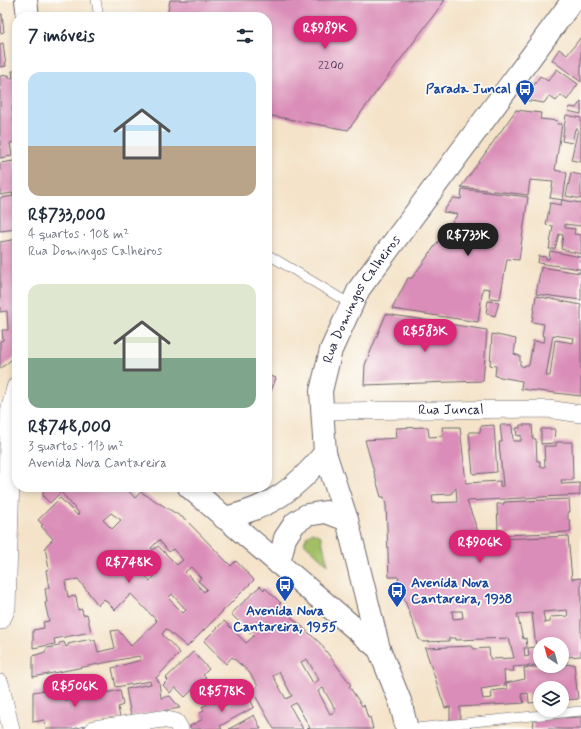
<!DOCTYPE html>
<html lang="pt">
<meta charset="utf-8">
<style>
body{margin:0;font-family:Mynerve,sans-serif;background:#f2f2f3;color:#1f2937;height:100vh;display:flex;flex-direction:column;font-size:15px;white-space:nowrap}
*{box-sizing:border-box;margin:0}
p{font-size:13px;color:#747a83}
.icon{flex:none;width:22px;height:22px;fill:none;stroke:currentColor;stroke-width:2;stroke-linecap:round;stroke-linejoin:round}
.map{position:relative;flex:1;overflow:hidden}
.sheet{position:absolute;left:12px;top:12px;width:260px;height:480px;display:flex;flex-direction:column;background:#fff;border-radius:16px;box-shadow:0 2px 6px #0003}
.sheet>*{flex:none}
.needle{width:26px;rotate:324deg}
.fabs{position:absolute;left:533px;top:637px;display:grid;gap:8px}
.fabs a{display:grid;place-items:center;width:36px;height:36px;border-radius:50%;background:#fff;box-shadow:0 2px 6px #0003;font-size:20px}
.price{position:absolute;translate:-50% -34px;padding:0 9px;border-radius:14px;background:#db2777;color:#fff;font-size:13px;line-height:26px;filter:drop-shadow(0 1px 2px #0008)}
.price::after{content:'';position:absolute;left:50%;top:24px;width:12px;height:9px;margin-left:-6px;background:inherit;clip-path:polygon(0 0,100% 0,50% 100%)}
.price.selected{background:#222;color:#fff}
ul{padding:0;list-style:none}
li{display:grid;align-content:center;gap:8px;height:212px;padding:0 16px}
li span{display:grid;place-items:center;height:124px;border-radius:12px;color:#555}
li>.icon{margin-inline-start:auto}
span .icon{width:72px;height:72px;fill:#fffc;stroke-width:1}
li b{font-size:17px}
h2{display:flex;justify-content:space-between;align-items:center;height:48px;padding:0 16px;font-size:17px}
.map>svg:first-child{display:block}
.green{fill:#a3bf66;stroke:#627050}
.building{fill:#da8db8;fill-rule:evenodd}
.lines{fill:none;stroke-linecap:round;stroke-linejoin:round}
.service-casing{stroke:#6c666d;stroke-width:10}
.minor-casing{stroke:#6c666d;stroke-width:18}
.tertiary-casing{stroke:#6c666d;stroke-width:22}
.secondary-casing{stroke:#6c666d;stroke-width:24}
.service{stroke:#fff;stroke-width:9}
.minor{stroke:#fff;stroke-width:17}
.tertiary{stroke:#fff;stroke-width:21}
.secondary{stroke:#fff;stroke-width:22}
.labels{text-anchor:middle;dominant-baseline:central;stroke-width:3.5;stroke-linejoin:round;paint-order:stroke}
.number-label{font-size:12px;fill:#503d5a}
.transit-label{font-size:14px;font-weight:bold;fill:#164399;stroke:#fdfcf7;text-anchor:end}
.street-label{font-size:14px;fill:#22223b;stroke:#fdfcf7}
</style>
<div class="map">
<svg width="581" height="729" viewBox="0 0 581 729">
<rect width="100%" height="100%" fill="#fdfcf7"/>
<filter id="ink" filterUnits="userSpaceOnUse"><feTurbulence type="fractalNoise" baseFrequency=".025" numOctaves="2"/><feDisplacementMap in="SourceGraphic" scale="8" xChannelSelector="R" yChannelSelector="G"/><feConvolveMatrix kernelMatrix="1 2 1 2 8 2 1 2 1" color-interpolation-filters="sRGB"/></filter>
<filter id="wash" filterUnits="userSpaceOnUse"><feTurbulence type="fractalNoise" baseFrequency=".012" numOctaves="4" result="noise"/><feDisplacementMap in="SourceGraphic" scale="16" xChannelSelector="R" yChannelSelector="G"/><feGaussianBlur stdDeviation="0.9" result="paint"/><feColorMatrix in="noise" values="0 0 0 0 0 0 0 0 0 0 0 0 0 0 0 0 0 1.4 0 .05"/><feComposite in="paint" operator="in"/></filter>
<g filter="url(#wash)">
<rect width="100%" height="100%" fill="#f4e3c9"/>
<polygon class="green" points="313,532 321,536 328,565 304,543 307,536"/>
<g id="blocks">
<g class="building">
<polygon points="170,0 445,0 348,130 267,115 267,17 167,17"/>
<polygon points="0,14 2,14 4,32 0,33"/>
<polygon points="581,37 581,82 552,60 559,49 567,55"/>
<polygon points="3,43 6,66 0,67 0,44"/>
<polygon points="557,69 578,84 567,100 561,95 556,101 549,96 544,103 524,100 540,76 548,81"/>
<polygon points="12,71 17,71 17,105 12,106 16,142 10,143 12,156 0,158 0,76 9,75 9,78 13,78"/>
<polygon points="581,101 581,114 568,111 570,107 576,108"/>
<polygon points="516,110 541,113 540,119 558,121 557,124 562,124 555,170 567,173 563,200 550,198 553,182 530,180 528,195 461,187"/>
<polygon points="566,115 581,118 581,162 571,160 578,129 575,129 572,143 562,141"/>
<polygon points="14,161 17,176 17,196 15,196 17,229 0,231 0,198 13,196 12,193 0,195 0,163"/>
<polygon points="571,173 581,175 581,199 566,196"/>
<polygon points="462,189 528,197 519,260 507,259 500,299 489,298 490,289 483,288 478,322 392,309 408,278 412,278 458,214 443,212 453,198 461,199"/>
<polygon points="562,200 581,203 581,226 565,224 565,228 575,229 574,234 581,235 581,254 561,249 563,235 559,234 555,249 549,249 553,226 546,225 550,203 561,205"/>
<polygon points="17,239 17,355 0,369 0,341 3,340 2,330 8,330 7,311 0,312 0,242"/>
<polygon points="550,251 581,257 581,300 536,294 541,267 580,273 580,269 538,263 539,256 546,257 546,259 549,259"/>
<path d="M536 296 581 305V396L521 389 522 381 495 376 496 366 490 365 492 334 516 339 514 354 520 356V365L524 367 525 365H529L533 341 544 342 545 336H542L544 324 532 322ZM553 335 574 338 573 343 555 340 550 376H546Z"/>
<polygon points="488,301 499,302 495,316 486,313"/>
<polygon points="386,314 487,330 483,381 364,385 365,365"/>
<polygon points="267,375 276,378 267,402"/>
<polygon points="494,425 497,472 473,474 469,432 480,432 481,426"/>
<path d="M500 425H512L513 441H521V435L517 436 516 428H520V425H532L533 439H536L537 461H540V467H545L544 446H556V442H572L573 480H561L562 484 580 483V495L467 501 481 540 568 536 572 579 581 578V656L566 657 567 663H562V644H540V659H536L537 665 513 667 514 671H504L505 685 481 689 483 699 492 698 491 691 507 689 506 683 525 679 524 668 574 664 578 699 562 700V688H540V702L529 703 528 693 521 694 524 703 460 707V721H450V707L445 708 425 648 472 646 474 649 489 648 490 659 514 658 509 638 456 640V638H449V641L423 642 419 639 398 582 399 577H389L386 505 384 497H381L365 440 397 438 396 428 428 427 429 437 443 436 442 427H460L466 483 500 481V486H503L499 442H502ZM456 488 457 502 433 503 432 495 451 494ZM567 610 568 616 550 617V622L545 623 543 612ZM452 611H462L463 618 453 619ZM532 613 536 647 528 648 529 656 525 657 524 648H527L526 638 523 639 517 614Z"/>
<polygon points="541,429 555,429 554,443 541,444"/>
<path d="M43 487H73L75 490 78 487H125L135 498 141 492 185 519 231 566 236 561 254 580 187 647 166 629 162 634 180 653 156 678 159 682 161 698 170 696 180 708 131 716 126 689 151 684 150 681 116 687 112 668 141 660 139 656 33 677V656L45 652 47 648 59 646V643L64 642 66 647 68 646V644L91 639V641L95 640 98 652 115 648 111 631 118 630 131 646 157 621 131 594 115 610 104 599 98 605 78 579 65 581 68 597 76 596 78 610 82 609 83 615 87 614 91 632 54 639 55 644 33 648V630L44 628 43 622 49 621 45 603 47 602 45 589 49 588 46 570 49 569 45 547 53 539 41 526 43 525 38 520 60 498 77 515 79 513 61 492 50 503 43 496ZM111 513 121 520 112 529 103 520ZM159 540 169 552 173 549 183 560 177 565 158 546 153 550 151 548ZM140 558 143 561 135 568 133 566ZM191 567 201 578 198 581 207 589 204 592 185 572ZM150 571 155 576 150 581 145 575ZM172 594 186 610 183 613 168 598Z"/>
<polygon points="569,499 570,512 568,512 568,520 570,520 571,532 504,535 504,530 498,530 497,504 504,504 504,502"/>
<path d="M260 586 264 590 265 588 281 603 278 605 320 643 351 685 349 686 362 706 364 705 368 718 370 717 373 729H307L310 728 296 703 290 706 303 729H274L252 690 258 686 249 672 232 657 226 664 204 641 224 621 246 643 254 636 231 614ZM307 659 319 680 313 683 301 662ZM279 671 292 696 286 699 273 676ZM323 688 336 711 330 714 318 691Z"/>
<polygon points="193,652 209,669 203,675 206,677 185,697 175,687 170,693 163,685 168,680 166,678"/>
<polygon points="84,686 86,697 120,690 123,705 118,707 120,718 85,725 85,726 73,729 46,729 44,720 33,722 33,692 63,687 66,701 72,700 69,689"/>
<polygon points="247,694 254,707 220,726 222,729 191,729 190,726 203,719 200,713 204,711 202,707 220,696 226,706"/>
<polygon points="254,715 261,729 229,729"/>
<polygon points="581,717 581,729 533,729 534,719"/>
<polygon points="470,726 471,729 451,729 451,728"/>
</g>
</g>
</g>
<g filter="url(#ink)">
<use href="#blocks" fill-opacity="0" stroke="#6c666d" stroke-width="1"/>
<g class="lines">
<defs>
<g id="service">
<polyline points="96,0 99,17"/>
<polyline points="267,254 352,305"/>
<polyline points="406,729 581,711"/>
</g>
<g id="minor">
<path id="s1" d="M321 411 548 409 581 414"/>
<polyline points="0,683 11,729"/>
<polyline points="94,729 162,719 176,722 180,729"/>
</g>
<polyline id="tertiary" points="0,619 5,608 11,412 17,388"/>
<g id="secondary">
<polyline points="26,0 28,17"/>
<polyline points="189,487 379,649 400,701 407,729"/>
<path d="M224 518C270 508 296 489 325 453"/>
<polyline points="279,564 285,538 295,523 307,515 326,512 347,520"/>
<path id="s2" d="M379 649 347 520 325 453 321 391 331 350 359 289 573 0"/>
</g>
</defs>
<use href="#service" class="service-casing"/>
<use href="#minor" class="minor-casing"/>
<use href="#tertiary" class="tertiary-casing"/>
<use href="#secondary" class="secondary-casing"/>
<use href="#service" class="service"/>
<use href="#minor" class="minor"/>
<use href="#tertiary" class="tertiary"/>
<use href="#secondary" class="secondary"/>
</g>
</g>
<defs>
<symbol id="bus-pin" viewBox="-11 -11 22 30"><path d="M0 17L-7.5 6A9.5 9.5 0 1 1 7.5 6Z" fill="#1a4fb4" stroke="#fdfcf7"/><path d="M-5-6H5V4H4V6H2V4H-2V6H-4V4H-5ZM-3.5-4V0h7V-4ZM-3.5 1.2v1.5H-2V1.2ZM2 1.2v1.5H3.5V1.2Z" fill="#fff"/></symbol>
</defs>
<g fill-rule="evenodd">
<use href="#bus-pin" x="514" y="78" width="22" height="30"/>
<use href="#bus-pin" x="274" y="574" width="22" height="30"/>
<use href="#bus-pin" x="386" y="580" width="22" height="30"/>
</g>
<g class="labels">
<g class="number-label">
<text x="331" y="66">2200</text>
</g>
<g class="transit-label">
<text x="511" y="89">Parada Juncal</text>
<text x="411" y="583" text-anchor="start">Avenida Nova<tspan x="411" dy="16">Cantareira, 1938</tspan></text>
<text x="285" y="611" text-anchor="middle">Avenida Nova<tspan x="285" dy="16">Cantareira, 1955</tspan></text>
</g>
<g class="street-label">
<text stroke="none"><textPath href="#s2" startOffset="367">Rua Domingos Calheiros</textPath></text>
<text stroke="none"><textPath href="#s1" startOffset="130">Rua Juncal</textPath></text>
</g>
</g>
</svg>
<div class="fabs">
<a><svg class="needle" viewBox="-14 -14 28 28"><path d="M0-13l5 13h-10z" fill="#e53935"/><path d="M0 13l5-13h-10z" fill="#747a83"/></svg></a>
<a><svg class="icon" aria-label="layers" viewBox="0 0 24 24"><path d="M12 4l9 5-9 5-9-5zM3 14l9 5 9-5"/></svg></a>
</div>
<b class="price" style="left:325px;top:50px">R$989K</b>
<b class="price selected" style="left:468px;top:257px">R$733K</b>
<b class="price" style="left:425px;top:353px">R$583K</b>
<b class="price" style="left:480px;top:564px">R$906K</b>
<b class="price" style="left:129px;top:584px">R$748K</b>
<b class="price" style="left:75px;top:708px">R$506K</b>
<b class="price" style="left:222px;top:713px">R$578K</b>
<section class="sheet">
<h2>7 imóveis<svg class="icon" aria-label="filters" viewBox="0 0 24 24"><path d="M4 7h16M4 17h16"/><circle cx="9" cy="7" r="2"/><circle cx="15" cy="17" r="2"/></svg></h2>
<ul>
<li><span style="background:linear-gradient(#bfe0f5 60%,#b9a48a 0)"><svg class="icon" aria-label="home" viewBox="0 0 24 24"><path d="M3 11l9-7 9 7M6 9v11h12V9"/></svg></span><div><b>R$733,000</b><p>4 quartos · 108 m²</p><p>Rua Domingos Calheiros</p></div></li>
<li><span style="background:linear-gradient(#dfe7d0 60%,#7fa58c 0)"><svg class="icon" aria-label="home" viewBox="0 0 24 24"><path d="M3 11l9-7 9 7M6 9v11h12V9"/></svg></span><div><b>R$748,000</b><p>3 quartos · 113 m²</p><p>Avenida Nova Cantareira</p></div></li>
</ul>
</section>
</div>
